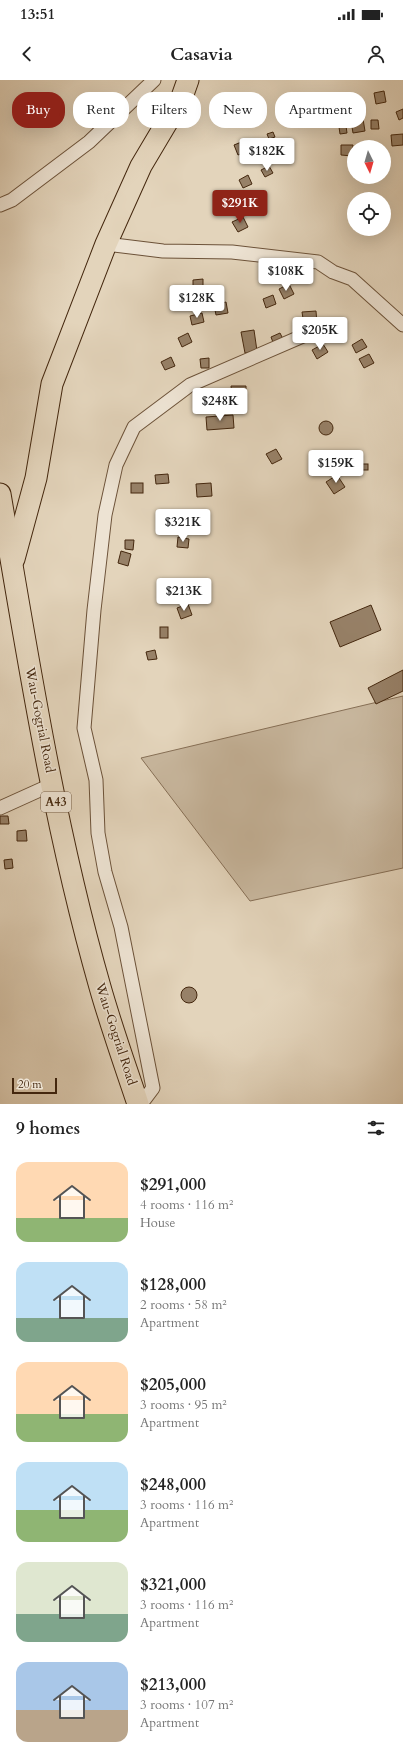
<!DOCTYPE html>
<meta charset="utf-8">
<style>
body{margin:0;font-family:Cardo,serif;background:#f2f2f2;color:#222;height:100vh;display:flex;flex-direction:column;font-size:15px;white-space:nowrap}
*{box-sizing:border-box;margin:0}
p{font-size:13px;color:#767676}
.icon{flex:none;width:22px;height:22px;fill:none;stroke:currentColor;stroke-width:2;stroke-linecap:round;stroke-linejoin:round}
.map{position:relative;height:1024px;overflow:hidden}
.panel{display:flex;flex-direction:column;background:#fff;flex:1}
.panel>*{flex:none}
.guide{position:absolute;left:12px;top:12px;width:379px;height:36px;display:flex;gap:8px}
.needle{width:26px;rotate:175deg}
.buttons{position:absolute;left:347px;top:60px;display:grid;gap:8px}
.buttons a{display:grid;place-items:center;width:44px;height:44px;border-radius:50%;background:#fff;box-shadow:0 4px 16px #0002;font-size:20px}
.scale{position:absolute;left:12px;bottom:10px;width:45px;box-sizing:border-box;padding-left:4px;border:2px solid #44270e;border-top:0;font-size:11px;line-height:14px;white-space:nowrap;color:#44270e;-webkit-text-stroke:3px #ede3d3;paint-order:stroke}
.price{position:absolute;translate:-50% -34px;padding:0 9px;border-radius:4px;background:#fff;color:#222;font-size:13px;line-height:26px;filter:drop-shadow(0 1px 2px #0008)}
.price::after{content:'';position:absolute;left:50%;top:24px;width:12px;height:9px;margin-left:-6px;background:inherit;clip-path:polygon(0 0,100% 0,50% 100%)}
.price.selected{background:#8f2418;color:#fff}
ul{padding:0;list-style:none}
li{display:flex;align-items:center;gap:12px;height:100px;padding:0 16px}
li span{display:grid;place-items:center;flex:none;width:112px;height:80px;border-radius:12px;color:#555}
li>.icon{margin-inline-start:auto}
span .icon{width:48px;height:48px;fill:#fffc;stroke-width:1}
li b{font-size:17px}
h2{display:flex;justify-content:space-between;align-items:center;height:48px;padding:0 16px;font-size:17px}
.pill{padding:0 14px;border-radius:16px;background:#fff;box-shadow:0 4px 16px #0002;font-size:14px;line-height:36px}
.pill.selected{background:#8f2418;color:#fff}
.status{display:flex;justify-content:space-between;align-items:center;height:28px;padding:0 20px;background:#fff;direction:ltr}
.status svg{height:11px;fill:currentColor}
header{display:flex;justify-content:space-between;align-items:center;height:52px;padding:0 16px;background:#fff;font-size:18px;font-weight:700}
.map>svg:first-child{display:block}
.green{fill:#c8b79e;stroke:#866f56}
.building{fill:#978168;stroke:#44270e}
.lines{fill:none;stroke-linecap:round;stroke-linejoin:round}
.street-casing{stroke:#6c5239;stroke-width:15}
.primary-casing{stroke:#44270e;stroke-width:23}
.street{stroke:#ede3d3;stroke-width:13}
.primary{stroke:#e3d4bb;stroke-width:21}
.labels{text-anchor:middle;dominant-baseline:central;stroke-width:3;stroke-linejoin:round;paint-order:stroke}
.shield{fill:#ede3d3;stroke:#775f49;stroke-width:1}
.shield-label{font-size:12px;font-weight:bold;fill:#44270e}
.street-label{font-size:13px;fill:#44270e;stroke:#ede3d3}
</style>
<div class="status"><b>13:51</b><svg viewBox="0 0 49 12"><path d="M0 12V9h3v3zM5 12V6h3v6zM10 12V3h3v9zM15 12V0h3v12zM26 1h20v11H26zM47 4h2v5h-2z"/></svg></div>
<header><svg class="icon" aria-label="back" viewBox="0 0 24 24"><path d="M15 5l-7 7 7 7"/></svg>Casavia<svg class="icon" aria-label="person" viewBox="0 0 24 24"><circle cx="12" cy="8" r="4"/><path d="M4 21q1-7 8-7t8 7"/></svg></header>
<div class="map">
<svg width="403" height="1024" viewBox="0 0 403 1024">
<rect width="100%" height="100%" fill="#e3d4bb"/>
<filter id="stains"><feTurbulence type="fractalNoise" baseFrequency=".005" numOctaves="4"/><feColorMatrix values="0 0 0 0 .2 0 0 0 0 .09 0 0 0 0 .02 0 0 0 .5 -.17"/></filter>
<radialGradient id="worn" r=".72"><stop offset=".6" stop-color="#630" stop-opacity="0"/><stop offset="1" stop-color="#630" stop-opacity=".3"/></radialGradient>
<polygon class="green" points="403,616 403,788 250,821 141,678"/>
<g class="building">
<polygon points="384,11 386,22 376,24 374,13"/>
<polygon points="343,15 344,23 333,24 332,16"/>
<polygon points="319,17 319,28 304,29 303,18"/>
<polygon points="403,29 403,38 399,40 396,32"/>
<polygon points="363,39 365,51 353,53 351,41"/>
<polygon points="371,40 378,40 379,49 371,49"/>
<polygon points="346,46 347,53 340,54 339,47"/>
<polygon points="273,52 275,57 269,59 267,54"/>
<polygon points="403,54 403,65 392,66 391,55"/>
<polygon points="244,61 248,71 238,75 234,65"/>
<polygon points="341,65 353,65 352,76 341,75"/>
<polygon points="269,86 273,93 265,97 261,90"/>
<polygon points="248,95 252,104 243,108 239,100"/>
<polygon points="362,97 370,97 371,100 364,102"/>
<polygon points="243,137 248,147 238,152 232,142"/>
<polygon points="203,199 203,210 193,211 193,200"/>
<polygon points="289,204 294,214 284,219 279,209"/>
<polygon points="273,215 276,224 266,228 263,219"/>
<polygon points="226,222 228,233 216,235 214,225"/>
<polygon points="316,231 317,244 304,245 302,232"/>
<polygon points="202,233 204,242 192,245 190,236"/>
<polygon points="254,250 257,271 245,273 241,252"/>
<polygon points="188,253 192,262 182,267 178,258"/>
<polygon points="280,253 284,261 274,265 271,257"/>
<polygon points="362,259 367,267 356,273 352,265"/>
<polygon points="323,264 328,272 317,279 312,270"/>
<polygon points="369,274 374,283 364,288 359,279"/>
<polygon points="171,277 175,286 165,290 161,282"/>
<polygon points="209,278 209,288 201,288 200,279"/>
<polygon points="231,306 246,306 246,315 232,315"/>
<polygon points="233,335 234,348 207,350 206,337"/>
<circle cx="326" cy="348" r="7"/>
<polygon points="276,369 282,379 272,384 266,374"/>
<rect x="358" y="384" width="10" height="6"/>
<polygon points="168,394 169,403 156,404 155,395"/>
<polygon points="337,395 345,407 334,414 326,402"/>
<rect x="131" y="403" width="12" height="10"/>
<polygon points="211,403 212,416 197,417 196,404"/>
<polygon points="178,457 189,459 188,468 177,467"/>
<polygon points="125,460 134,460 133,470 125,469"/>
<polygon points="121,471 131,474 128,486 118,483"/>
<polygon points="188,524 192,535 181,539 177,528"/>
<polygon points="371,525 381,550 340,567 330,542"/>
<rect x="160" y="547" width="8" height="11"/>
<polygon points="155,570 157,579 148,580 146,572"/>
<polygon points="403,590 403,611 376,624 368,608"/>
<polygon points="0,736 8,736 9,744 0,744"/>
<polygon points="26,750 27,761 17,761 17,751"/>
<polygon points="12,779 13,788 5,789 4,780"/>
<circle cx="189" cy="915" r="8"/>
</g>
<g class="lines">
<defs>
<g id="street">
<polyline points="0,125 12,120 89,62 154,0"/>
<polyline points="106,164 163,171 232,172 318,182 333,192 352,199 403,245"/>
<polyline points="0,728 53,704"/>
<polyline points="141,1024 153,1008 121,847 105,792 98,753 96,700 84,648 94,530 105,435 116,385 134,347 190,305 305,255"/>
</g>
<g id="primary">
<path d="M0 414C28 579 54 746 100 907 111 946 125 985 138 1024"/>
<polyline points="14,479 36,398 52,304 106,164 141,86 182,17 188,0"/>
</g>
</defs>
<use href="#street" class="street-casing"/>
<use href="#primary" class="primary-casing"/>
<use href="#street" class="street"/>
<use href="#primary" class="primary"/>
</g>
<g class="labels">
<rect class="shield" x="41" y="712" width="30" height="20" rx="3"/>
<g class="shield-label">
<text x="56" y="722">A43</text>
</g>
<g class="street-label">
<text transform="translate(40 640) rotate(79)">Wau-Gogrial Road</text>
<text transform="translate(116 954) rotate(72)">Wau-Gogrial Road</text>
</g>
</g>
<rect width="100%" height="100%" filter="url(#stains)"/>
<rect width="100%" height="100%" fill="url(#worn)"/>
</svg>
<div class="buttons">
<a><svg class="needle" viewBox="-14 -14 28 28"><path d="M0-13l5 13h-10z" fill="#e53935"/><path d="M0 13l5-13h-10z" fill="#767676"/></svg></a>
<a><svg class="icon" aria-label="locate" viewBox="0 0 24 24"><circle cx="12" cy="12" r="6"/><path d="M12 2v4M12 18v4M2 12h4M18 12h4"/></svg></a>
</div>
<div class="scale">20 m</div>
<b class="price" style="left:267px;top:92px">$182K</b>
<b class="price selected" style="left:240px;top:144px">$291K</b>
<b class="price" style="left:286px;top:212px">$108K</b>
<b class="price" style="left:197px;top:239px">$128K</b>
<b class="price" style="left:320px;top:271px">$205K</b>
<b class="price" style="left:220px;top:342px">$248K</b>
<b class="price" style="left:336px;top:404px">$159K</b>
<b class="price" style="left:183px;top:463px">$321K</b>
<b class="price" style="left:184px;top:532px">$213K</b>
<div class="guide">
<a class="pill selected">Buy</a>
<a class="pill">Rent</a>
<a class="pill">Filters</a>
<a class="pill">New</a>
<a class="pill">Apartment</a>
</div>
</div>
<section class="panel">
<h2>9 homes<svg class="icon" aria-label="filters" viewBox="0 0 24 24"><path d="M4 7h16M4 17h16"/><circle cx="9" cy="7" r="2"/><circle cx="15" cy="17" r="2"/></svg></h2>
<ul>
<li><span style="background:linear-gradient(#ffd9b3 70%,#8fb573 0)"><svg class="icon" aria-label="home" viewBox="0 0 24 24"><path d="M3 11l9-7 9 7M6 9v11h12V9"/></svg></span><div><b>$291,000</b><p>4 rooms · 116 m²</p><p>House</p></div></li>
<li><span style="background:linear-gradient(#bfe0f5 70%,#7fa58c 0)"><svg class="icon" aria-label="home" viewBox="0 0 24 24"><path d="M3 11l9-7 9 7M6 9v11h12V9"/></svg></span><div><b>$128,000</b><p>2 rooms · 58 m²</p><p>Apartment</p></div></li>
<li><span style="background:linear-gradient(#ffd9b3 65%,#8fb573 0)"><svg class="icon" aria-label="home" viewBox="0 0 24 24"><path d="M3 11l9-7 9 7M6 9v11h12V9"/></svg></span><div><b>$205,000</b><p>3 rooms · 95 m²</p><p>Apartment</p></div></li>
<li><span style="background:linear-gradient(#bfe0f5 60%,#8fb573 0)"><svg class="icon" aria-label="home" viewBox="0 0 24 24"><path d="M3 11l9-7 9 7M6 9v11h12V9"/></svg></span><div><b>$248,000</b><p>3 rooms · 116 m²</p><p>Apartment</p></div></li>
<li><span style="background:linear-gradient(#dfe7d0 65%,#7fa58c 0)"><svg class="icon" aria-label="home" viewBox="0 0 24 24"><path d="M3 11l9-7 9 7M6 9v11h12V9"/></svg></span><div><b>$321,000</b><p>3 rooms · 116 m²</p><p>Apartment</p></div></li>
<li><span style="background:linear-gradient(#a9c7e8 60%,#b9a48a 0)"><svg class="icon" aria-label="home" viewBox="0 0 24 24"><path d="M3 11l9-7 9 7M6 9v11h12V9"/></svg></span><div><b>$213,000</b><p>3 rooms · 107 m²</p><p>Apartment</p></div></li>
</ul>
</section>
